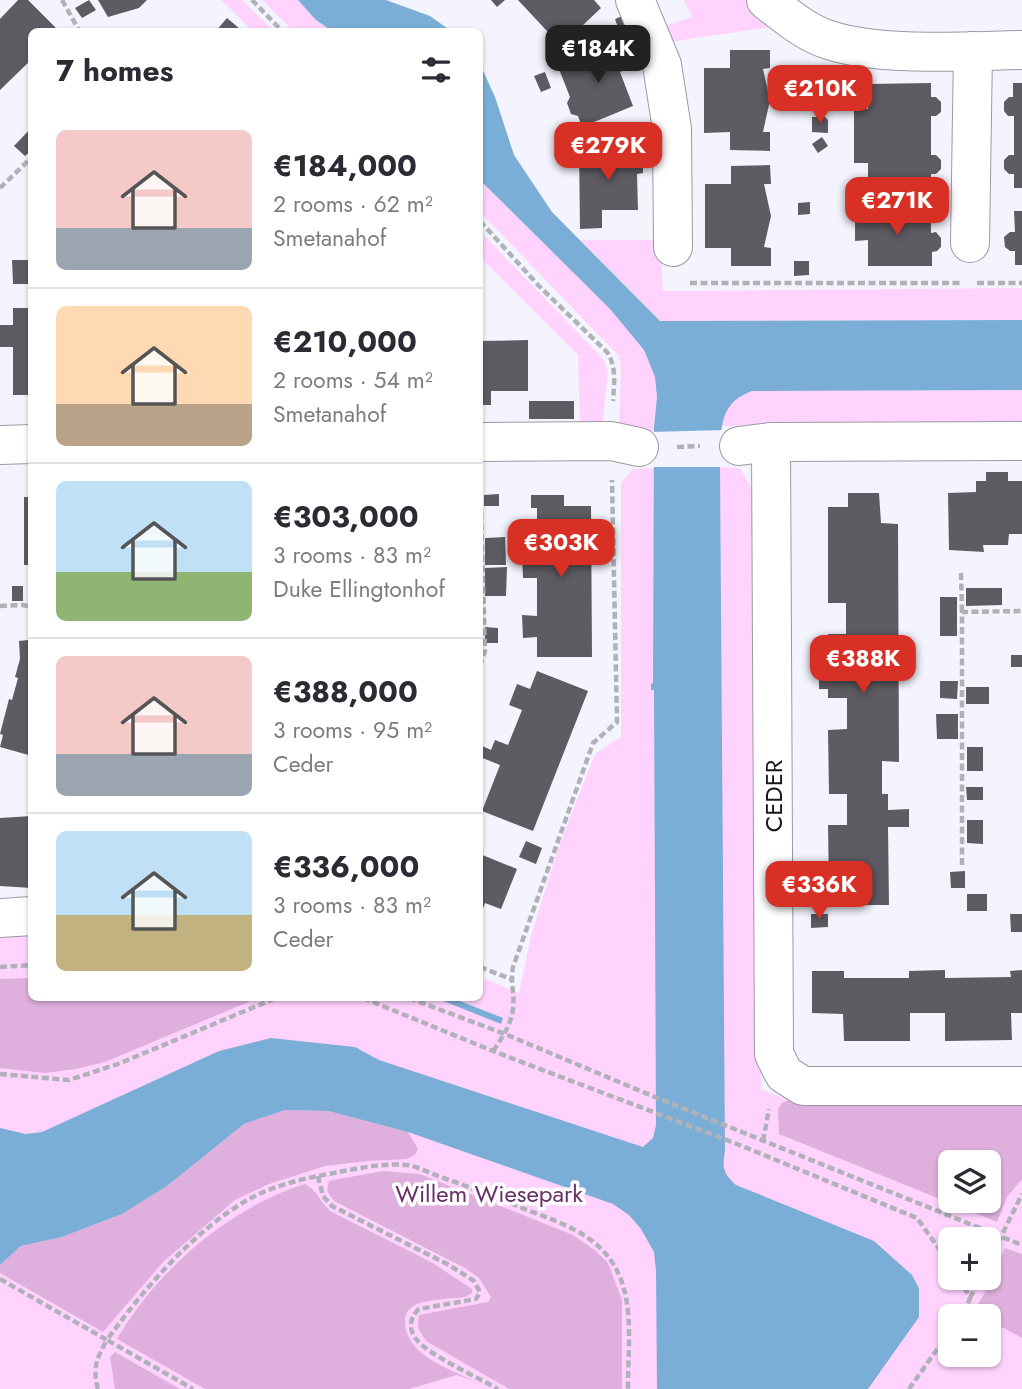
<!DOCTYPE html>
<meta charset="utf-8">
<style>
body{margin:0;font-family:Jost,sans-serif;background:#f7f7f7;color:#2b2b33;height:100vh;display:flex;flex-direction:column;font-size:26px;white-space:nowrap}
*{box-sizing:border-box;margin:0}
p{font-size:23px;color:#7c7c81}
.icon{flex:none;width:38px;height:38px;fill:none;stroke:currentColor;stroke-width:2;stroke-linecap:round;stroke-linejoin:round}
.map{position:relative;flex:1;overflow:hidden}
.sheet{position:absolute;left:28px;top:28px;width:455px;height:973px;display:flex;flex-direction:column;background:#fff;border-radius:10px;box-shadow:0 2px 5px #0004}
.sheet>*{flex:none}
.buttons{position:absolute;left:938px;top:1150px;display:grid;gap:14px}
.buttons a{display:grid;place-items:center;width:63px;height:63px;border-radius:10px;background:#fff;box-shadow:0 2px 5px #0004;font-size:35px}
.price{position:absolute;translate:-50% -60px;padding:0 16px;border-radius:14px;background:#d93025;color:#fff;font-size:23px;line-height:46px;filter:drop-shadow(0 2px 4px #0008)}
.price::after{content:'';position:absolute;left:50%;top:42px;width:21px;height:16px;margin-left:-10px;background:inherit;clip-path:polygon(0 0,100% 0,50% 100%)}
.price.active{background:#222;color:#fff}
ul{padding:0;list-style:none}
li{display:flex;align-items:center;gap:21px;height:175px;padding:0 28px}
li+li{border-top:2px solid #e1e1e2}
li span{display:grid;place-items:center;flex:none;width:196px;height:140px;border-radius:10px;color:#555}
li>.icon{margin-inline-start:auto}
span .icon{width:84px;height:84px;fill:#fffc;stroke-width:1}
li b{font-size:30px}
h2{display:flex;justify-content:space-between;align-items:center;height:84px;padding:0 28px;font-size:30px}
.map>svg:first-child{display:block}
.green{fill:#ffd3fd;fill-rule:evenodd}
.forest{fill:#dfb0dd;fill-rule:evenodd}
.water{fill:#7baed7}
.pier{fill:#f4f4fe}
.building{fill:#5f5b63}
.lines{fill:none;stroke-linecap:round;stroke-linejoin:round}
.minor-casing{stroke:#9a9aa3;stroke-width:40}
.path{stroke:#b1b1ba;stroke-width:4.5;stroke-dasharray:7 3.5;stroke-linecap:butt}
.minor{stroke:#fff;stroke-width:38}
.labels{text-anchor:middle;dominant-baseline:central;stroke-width:7;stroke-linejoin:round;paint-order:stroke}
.street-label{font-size:24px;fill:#16161a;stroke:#fff}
.park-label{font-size:24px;fill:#662f66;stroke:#fff}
</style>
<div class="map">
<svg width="1022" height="1389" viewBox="0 0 1022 1389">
<rect width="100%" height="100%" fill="#f4f4fe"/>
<g class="green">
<polygon points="221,0 242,0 274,31 253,31"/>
<polygon points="262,0 298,0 316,20 332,31 293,31"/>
<polygon points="684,0 746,0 778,26 669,42 664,26 692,17"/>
<polygon points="480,180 610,309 644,350 655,377 657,397 654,431 619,429 621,369 619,356 480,212"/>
<polygon points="480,231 604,360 608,371 602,429 580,428 578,355 480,257"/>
<polygon points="581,240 660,240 663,291 1022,288 1022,320 660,321"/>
<path d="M1022 390V425L722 426C724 407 734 397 752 391Z"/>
<path d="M720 467 740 468 751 487 758 486 761 1089 788 1100H1022V1389H0V930L31 929 32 998H480V977L519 993 531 936 558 849 595 754 621 737V483L633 469 654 468V690ZM950 1162H989V1200H950ZM950 1239H989V1278H950ZM950 1316H989V1354H950Z"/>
</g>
<g class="forest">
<polygon points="31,978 32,998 258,998 105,1062 76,1069 45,1073 0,1068 0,979"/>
<path d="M789 1100H1022V1179L1007 1197 997 1222 779 1134 778 1109 782 1103ZM950 1162H989V1200H950Z"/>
<polygon points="285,1110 328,1111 408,1132 418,1149 415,1155 407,1159 368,1161 325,1166 269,1184 235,1200 163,1262 103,1332 0,1273 0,1265 21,1246 62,1237 122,1214 167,1186 244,1124"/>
<polygon points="383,1171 420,1174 573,1235 596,1251 608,1263 622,1300 622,1389 509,1389 426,1341 418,1328 419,1315 488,1302 491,1297 479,1278 465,1268 334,1201 327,1191 329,1181 333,1180"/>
<path d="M305 1184C317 1190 320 1202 330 1211L433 1263 472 1289V1293L465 1297C450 1299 431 1299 417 1304 410 1307 405 1313 405 1320 404 1355 449 1368 474 1381L457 1375 409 1389H205L117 1339C157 1270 230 1207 305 1184Z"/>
<polygon points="1005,1248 1022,1254 1022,1338 1004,1328 989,1325 989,1316 971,1315 986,1291"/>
<polygon points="115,1352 180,1389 115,1389 110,1357"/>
</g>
<g class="water">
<polygon points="298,0 386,0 430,16 451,31 332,31 316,20"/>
<path d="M480 64 495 97 514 155 552 212 660 321 1022 320V390L752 391C715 404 722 435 720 467L725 1151C722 1168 723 1173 736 1185L874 1241 912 1275 919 1288V1317L868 1389H657L656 1271 654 1252 641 1229 629 1215 613 1204 408 1132 328 1111 285 1110 244 1124 167 1186 122 1214 62 1237 21 1246 0 1265V1128L26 1134 42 1132 219 1051 271 1038 355 1047 379 1060 643 1147 653 1138 656 1125 654 690H651V684L653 683 654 427 657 397 655 377 644 350 610 309 480 180Z"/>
<polygon points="436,998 452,998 503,1018 501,1024"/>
</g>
<polygon class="pier" points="726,430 724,467 651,467 650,432"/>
<g class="building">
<polygon points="18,0 28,0 60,32 32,32 32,59 0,90 0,19"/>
<polygon points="89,0 96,10 82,18 75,8"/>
<polygon points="98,0 147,0 139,8 108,17"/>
<polygon points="491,0 505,0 497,7"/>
<polygon points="518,0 594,0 601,8 561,46"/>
<polygon points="627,14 634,31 621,36 615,19"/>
<polygon points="227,18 240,29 238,32 215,32"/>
<polygon points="624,43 633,67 620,72 633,106 582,127 578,116 571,114 567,103 570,97 559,69"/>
<polygon points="730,50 770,50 770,68 763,69 770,100 763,132 770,132 770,151 730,150 730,132 704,133 704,68 730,68"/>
<polygon points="545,72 551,88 541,92 534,76"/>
<polygon points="931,83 931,97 936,97 941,102 941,112 936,116 931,116 931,155 936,155 941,160 941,169 936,174 931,174 931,188 868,189 868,163 854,163 854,109 868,109 868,84"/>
<polygon points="1013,83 1022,83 1022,188 1014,188 1014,174 1009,174 1004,169 1004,160 1009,155 1014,155 1014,116 1008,116 1004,111 1004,102 1009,97 1013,97"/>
<polygon points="812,117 825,117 828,120 828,133 812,132"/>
<polygon points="32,127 32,150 25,156 14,146"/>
<polygon points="822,137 828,146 818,153 812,144"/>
<polygon points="579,148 643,148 643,173 637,174 638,210 602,210 602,228 580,229"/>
<polygon points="770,165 771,184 764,184 771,216 764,247 771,248 771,266 731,266 731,248 705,248 705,184 731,184 731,166"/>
<polygon points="810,202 810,214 798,215 798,203"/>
<polygon points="855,203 867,203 867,212 931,212 931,233 936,232 941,238 941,247 937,251 932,252 932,266 868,266 868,240 855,241"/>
<polygon points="1014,211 1022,211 1022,265 1015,265 1015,251 1010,251 1005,247 1004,237 1010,232 1015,232"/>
<polygon points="12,260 32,260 32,284 13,284"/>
<polygon points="794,261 809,261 809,275 794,276"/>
<polygon points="13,308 32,308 32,395 13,395 13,347 0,347 0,325 13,325"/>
<polygon points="528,340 528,391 491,391 491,405 480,405 480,341"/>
<rect x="529" y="401" width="45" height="18"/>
<polygon points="986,472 1008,472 1008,481 1022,481 1022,534 1009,534 1008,545 983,545 984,552 949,550 948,493 976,492 976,481 986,481"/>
<polygon points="848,493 879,493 881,523 898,524 899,762 882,761 882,794 888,794 888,810 909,809 909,827 888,827 889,905 847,905 847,889 829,889 828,825 847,825 847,794 829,794 828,730 847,729 847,698 828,698 828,689 819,689 819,666 828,666 828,634 846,634 846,603 828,603 828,507 848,507"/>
<polygon points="499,494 499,506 484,506 484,495"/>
<polygon points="531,495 564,495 564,506 591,506 592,657 537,657 537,637 523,638 522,615 537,616 537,578 523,578 522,556 537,556 537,508 531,508"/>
<rect x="24" y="497" width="8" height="68"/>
<polygon points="505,537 506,565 485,565 485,538"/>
<polygon points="507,567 506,596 485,596 485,568"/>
<rect x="12" y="586" width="11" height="15"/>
<polygon points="966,588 1002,588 1002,605 966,606"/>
<rect x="940" y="597" width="17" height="39"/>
<polygon points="485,627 498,628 498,643 485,643"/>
<polygon points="31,630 32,630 32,756 0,747 3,735 0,734 9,699 12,700 18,678 15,677 20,659 19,641 28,640"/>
<rect x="1011" y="655" width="11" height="12"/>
<polygon points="537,671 588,691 533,831 482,811 500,765 480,757 480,745 491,750 495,740 508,745 522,710 509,705 517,684 530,689"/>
<polygon points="940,681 958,681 957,699 940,698"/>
<rect x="966" y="687" width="23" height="17"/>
<polygon points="936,714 958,714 958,739 937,739"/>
<rect x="967" y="747" width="16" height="24"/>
<polygon points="966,787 983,787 983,800 967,800"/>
<polygon points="32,816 32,888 0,886 0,818"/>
<polygon points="967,820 983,820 983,844 967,843"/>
<polygon points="526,841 542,848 536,864 519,857"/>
<polygon points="480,854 517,869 501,909 485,903 480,917"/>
<polygon points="965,871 965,888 951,888 950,872"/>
<rect x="967" y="894" width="20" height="17"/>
<polygon points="811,914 828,914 828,927 811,928"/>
<polygon points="1010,914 1022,914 1022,932 1011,932"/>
<polygon points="945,970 945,978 1011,977 1010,971 1022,970 1022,1013 1011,1013 1012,1040 945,1041 945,1013 910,1013 910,1041 844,1041 843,1014 812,1013 812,971 844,971 844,978 909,978 909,971"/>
</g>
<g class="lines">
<defs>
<g id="minor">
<polyline points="635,0 662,65 672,129 673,247"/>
<path d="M766 0C785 15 806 33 829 40 881 57 967 51 1022 50"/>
<polyline points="970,243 973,51"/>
<polyline points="480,442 611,441 639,447"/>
<polyline points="771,442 774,1054 784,1074 803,1086 1022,1086"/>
<polyline points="0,445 32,444"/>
<polyline points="739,446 771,442 1022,441"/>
<polyline points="0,918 32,916"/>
</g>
</defs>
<use href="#minor" class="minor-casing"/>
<g class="path">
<polyline points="62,0 80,32"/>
<polyline points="252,0 283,32"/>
<polyline points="0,188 32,157"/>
<path d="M480 221 539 286 607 352C617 368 614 383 613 401"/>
<polyline points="690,283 962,283"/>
<polyline points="977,283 1022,283"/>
<polyline points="677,447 700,446"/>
<polyline points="961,573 962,612"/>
<polyline points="0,606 23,605 32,607"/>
<polyline points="480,666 485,651 480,480"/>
<polyline points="962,865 962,612 1022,611"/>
<polyline points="0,967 32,965"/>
<polyline points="480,967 511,979"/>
<polyline points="363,998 493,1051 737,1144 917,1218 950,1264"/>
<polyline points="409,998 505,1034 650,1095 1022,1245"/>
<path d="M493 1051C502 1038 511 1025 513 1009 515 995 510 982 513 967L593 743 617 722 612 480"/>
<polyline points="0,1074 69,1080 118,1064 276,998"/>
<polyline points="763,1141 769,1109"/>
<path d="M318 1176 323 1196 332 1206 449 1265 474 1281 480 1292 476 1299 419 1309C410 1317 408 1329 416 1339 428 1355 479 1378 498 1389"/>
<polyline points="989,1261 1022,1194"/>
<polyline points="960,1278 970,1299 961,1316"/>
<path d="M0 1279 107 1340C143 1290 194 1230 249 1199 275 1185 305 1178 334 1173 358 1168 384 1163 408 1165 418 1167 428 1172 438 1176 461 1184 484 1193 507 1202 529 1211 554 1219 575 1230 641 1265 628 1326 628 1389"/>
<polyline points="970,1298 981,1278"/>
<path d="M98 1389C92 1369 97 1357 107 1340L193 1389"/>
<polyline points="909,1389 950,1331"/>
</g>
<use href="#minor" class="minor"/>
</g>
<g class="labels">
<g class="street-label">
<text transform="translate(773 796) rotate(-90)">CEDER</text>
</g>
<g class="park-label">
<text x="489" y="1193">Willem Wiesepark</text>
</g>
</g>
</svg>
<div class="buttons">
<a><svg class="icon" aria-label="layers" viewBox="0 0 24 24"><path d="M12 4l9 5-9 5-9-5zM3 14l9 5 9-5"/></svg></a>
<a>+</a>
<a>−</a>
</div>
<b class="price active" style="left:598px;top:85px">€184K</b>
<b class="price" style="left:820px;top:125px">€210K</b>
<b class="price" style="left:608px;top:182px">€279K</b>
<b class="price" style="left:897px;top:237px">€271K</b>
<b class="price" style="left:561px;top:579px">€303K</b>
<b class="price" style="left:863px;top:695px">€388K</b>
<b class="price" style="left:819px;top:921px">€336K</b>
<section class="sheet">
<h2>7 homes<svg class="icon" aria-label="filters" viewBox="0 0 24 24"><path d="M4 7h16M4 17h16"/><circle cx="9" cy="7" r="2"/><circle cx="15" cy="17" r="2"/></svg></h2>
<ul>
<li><span style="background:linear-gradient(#f6c9c9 70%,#9aa5b1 0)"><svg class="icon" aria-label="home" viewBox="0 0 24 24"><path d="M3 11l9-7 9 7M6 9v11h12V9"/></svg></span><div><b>€184,000</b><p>2 rooms · 62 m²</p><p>Smetanahof</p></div></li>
<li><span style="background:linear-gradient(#ffd9b3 70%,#b9a48a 0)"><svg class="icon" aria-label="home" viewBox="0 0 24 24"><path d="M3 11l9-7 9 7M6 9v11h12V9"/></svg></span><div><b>€210,000</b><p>2 rooms · 54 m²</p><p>Smetanahof</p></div></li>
<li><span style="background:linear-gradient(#bfe0f5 65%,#8fb573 0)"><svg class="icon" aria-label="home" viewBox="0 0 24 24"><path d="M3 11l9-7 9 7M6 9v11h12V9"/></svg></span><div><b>€303,000</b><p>3 rooms · 83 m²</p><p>Duke Ellingtonhof</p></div></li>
<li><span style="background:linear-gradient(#f6c9c9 70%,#9aa5b1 0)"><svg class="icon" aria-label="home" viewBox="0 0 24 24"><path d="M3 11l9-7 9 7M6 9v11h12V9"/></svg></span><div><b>€388,000</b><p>3 rooms · 95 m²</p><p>Ceder</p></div></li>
<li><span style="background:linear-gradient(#bfe0f5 60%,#c2b280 0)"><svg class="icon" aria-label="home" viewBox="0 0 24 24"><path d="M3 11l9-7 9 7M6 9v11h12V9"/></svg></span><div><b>€336,000</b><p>3 rooms · 83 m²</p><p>Ceder</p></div></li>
</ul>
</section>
</div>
